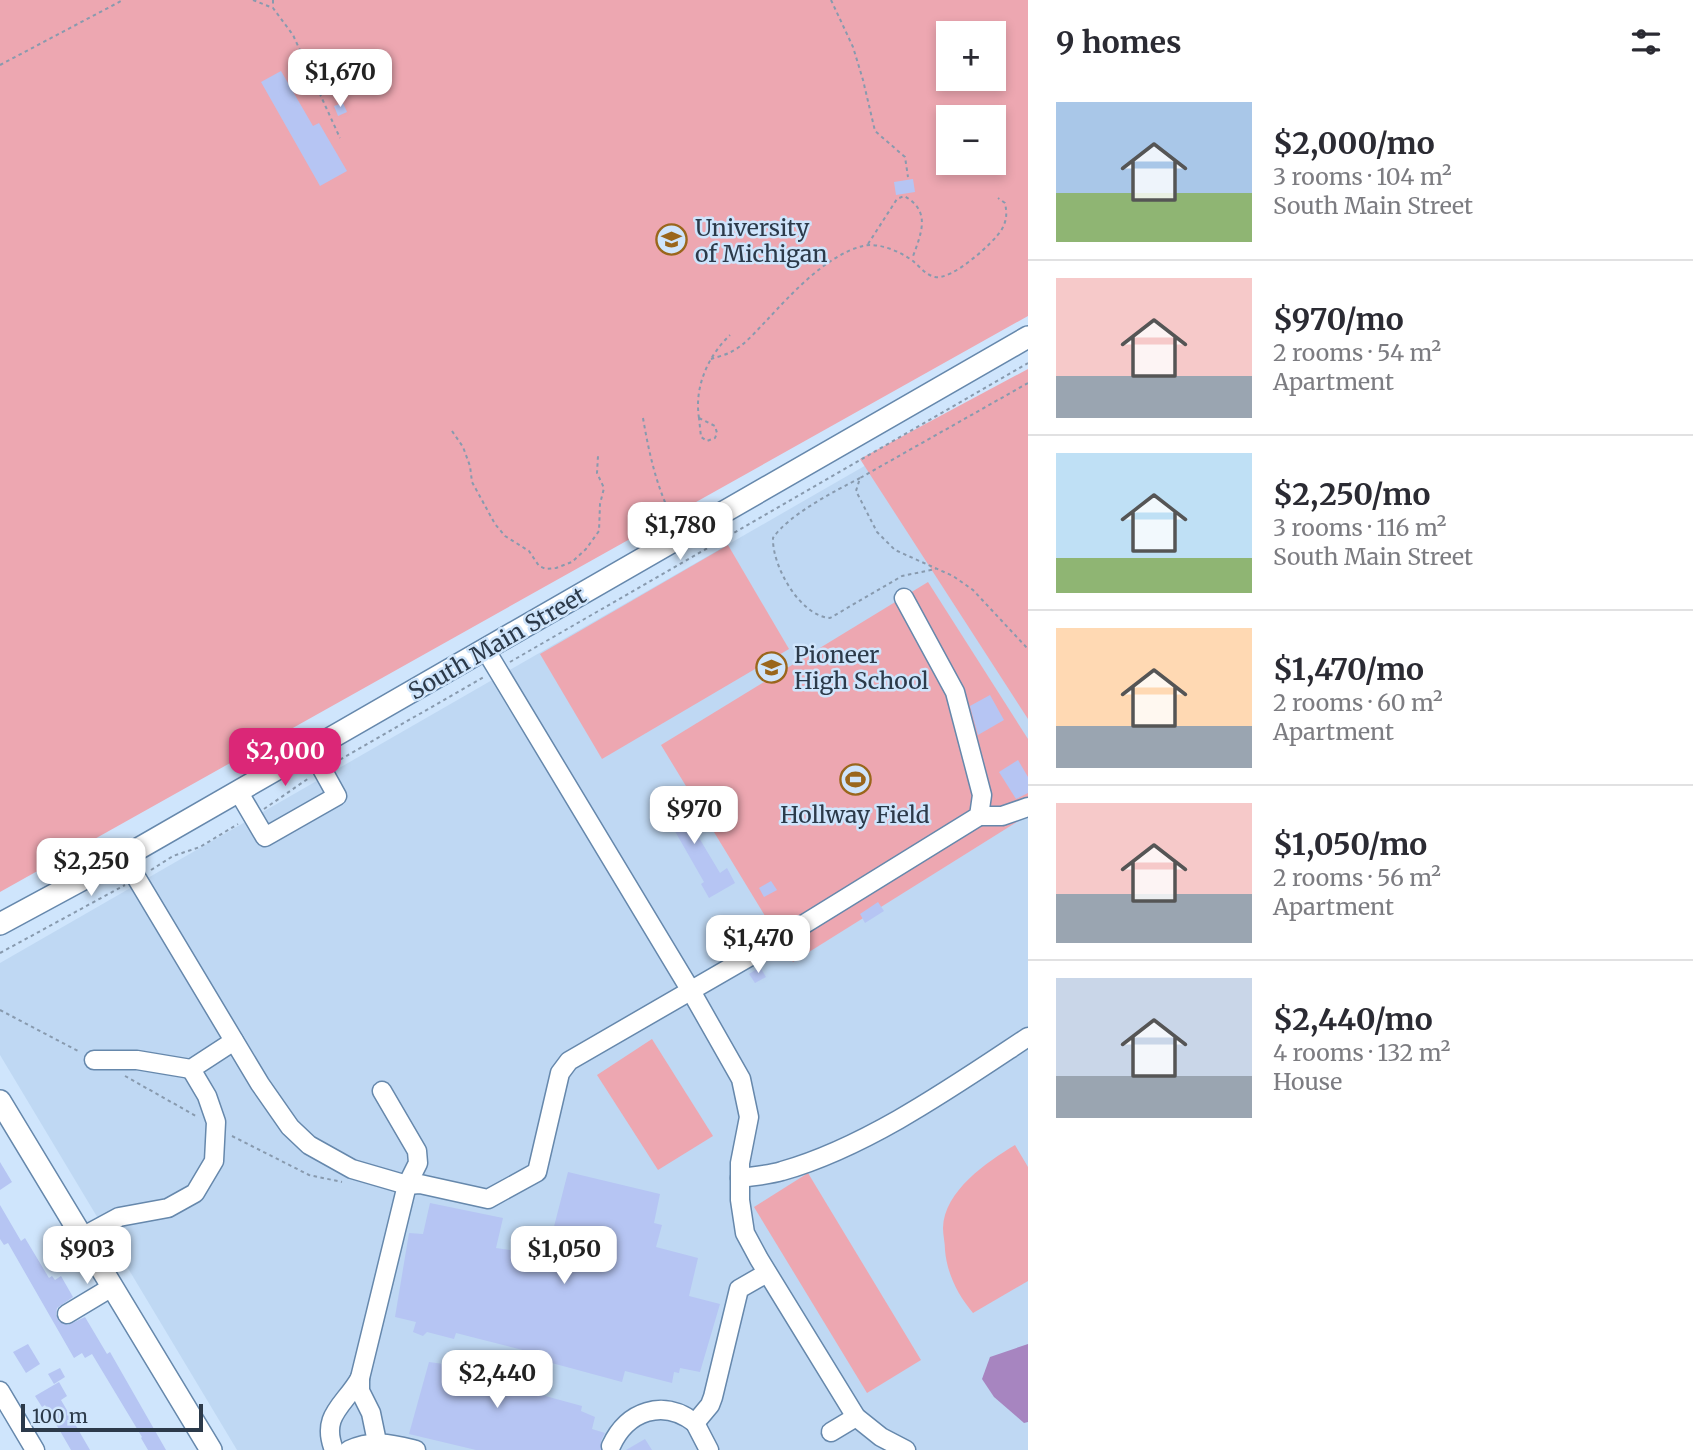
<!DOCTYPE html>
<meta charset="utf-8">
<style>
body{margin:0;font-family:Merriweather,serif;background:#f7f7f7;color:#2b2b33;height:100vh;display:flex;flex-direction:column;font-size:26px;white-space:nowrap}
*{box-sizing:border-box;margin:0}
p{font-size:23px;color:#7c7c81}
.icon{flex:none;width:38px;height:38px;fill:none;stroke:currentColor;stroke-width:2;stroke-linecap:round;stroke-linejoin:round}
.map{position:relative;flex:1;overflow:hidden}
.side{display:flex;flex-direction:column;background:#fff;width:665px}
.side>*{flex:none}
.fabs{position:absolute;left:936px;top:21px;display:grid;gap:14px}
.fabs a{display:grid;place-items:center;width:70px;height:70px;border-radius:0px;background:#fff;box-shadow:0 4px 10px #0003;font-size:35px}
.scale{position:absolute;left:21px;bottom:18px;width:182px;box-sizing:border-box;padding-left:7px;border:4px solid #2c3a4a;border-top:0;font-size:19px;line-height:24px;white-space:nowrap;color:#2c3a4a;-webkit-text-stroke:5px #cfe5fc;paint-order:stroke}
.price{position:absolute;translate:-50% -60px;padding:0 16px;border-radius:14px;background:#fff;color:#222;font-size:23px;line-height:46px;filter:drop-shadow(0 2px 4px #0008)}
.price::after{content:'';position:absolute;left:50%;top:42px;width:21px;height:16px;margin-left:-10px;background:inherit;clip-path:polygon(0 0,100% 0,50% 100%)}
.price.selected{background:#db2777;color:#fff}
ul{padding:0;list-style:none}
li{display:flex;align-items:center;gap:21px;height:175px;padding:0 28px}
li+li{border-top:2px solid #e1e1e2}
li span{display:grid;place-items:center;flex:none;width:196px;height:140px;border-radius:0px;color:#555}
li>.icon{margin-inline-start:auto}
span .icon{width:84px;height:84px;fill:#fffc;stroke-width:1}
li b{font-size:30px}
h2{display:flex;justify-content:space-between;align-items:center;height:84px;padding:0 28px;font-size:30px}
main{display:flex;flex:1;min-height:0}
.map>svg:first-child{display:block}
.built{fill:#bfd8f3}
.green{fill:#eda7b1;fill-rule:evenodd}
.water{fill:#a785c0}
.building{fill:#b6c5f3}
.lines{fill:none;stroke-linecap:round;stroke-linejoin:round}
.minor-casing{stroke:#6688ac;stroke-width:21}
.major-casing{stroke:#6688ac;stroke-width:24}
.path{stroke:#889aae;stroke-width:2;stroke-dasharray:3.5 3.5;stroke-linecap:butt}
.minor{stroke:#fff;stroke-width:18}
.major{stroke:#fff;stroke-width:21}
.labels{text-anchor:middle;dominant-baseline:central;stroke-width:5;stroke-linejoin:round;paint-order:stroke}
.poi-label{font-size:23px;fill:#2c3a4a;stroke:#cfe5fc;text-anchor:start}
.street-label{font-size:23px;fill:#2c3a4a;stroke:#cfe5fc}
</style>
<main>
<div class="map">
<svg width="1028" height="1450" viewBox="0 0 1028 1450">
<rect width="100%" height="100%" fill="#cfe5fc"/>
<polygon class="built" points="1028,372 1028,1450 237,1450 0,1055 0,963"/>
<g class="green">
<path d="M0 0H1028V316L0 892ZM948 33H994V79H948ZM948 117H994V163H948Z"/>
<polygon points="1028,369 1028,719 860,459"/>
<polygon points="728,545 789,649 602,759 540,654"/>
<polygon points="928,582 1028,739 1028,815 793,962 661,745"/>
<polygon points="652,1039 713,1136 658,1170 597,1075"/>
<path d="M1015 1145 1028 1167V1281L973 1313C958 1295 947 1274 945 1250 945 1243 943 1235 943 1228 944 1191 987 1162 1015 1145Z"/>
<polygon points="808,1173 921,1360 867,1393 754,1207"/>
</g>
<polygon class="water" points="1028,1344 1028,1422 1024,1423 994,1397 982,1379 990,1357"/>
<g class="building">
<polygon points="281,71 313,126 319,123 347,171 320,186 261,82"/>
<polygon points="343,103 347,112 338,116 334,106"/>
<polygon points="913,179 915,192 896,195 894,182"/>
<polygon points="990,695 1004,720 978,735 970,706"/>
<polygon points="1018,760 1028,777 1028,793 1016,799 999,772"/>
<polygon points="681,792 690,807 683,811 720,873 727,868 735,883 709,898 701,884 704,882 668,819 664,822 655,808"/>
<polygon points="771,881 777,890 764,897 759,888"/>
<polygon points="878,902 884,911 865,923 860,914"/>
<polygon points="760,967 766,977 755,983 749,974"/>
<polygon points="0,1162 12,1182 0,1190"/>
<polygon points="568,1172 660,1194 654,1223 662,1225 656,1247 698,1258 689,1296 720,1304 700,1372 680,1368 679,1373 674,1372 672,1383 625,1371 622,1382 537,1359 538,1354 456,1333 454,1339 427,1332 423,1336 413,1332 416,1322 395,1317 409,1233 423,1234 430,1203 503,1218 496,1248 517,1251 517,1244 548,1250"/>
<polygon points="0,1205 21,1241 25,1238 49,1278 52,1276 55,1280 61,1276 73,1297 57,1308 56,1315 58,1320 68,1325 85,1317 107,1354 110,1352 166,1450 148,1450 141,1438 142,1437 92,1354 85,1358 82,1353 74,1358 8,1243 4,1245 0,1239"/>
<polygon points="28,1344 40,1364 26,1373 13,1352"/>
<polygon points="461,1354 526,1365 523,1380 539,1385 538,1394 582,1406 581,1411 595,1417 592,1429 605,1433 601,1441 601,1450 476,1450 409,1434 429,1362 451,1365"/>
<polygon points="60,1368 65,1377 54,1384 48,1374"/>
<polygon points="59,1382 67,1396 61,1400 90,1450 71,1450 45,1405 42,1407 35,1396"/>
<polygon points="645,1439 652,1450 626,1450"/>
</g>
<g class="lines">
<defs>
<g id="minor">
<polyline points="485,649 691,991 741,1079 749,1117 740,1163 740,1200 745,1233 759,1259 856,1417 881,1437 906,1450"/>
<polyline points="238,791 265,837 337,796 311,749"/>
<polyline points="979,816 1002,816 1028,807"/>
<polyline points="124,857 260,1084 290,1127 309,1145 352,1169 407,1185 420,1184 488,1199 537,1172 560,1073 569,1061 780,939 979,816 982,795 955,692 904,598"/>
<polyline points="94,1060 137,1060 191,1069 234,1041"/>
<path d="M740 1178C754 1176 769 1175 782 1171 867 1147 954 1086 1028 1037"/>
<polyline points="82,1237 119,1217 168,1208 195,1193 214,1161 216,1122 207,1096 191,1069"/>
<polyline points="67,1314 112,1287"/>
<polyline points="0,1391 35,1450"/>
<polyline points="695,1423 709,1450"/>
<polyline points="831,1432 856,1417"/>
<polyline points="377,1442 371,1413 360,1391 360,1378 407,1185 418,1163 417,1151 382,1091"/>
<path d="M611 1446C627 1411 663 1398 695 1423L710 1405 713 1397 739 1289 767 1273"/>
<path d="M334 1450C320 1415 345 1405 360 1378"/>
<path d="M349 1450C373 1439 391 1444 416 1450"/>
</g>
<g id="major">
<polyline points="0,924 124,857 1028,337"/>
<polyline points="0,1101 211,1450"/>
</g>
</defs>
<use href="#minor" class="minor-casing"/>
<use href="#major" class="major-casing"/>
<g class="path">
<polyline points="253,0 273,8 293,35 340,138"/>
<polyline points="273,0 273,6"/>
<polyline points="831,0 853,47 863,80 875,131 905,157 908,177"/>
<polyline points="0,65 123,0"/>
<path d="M868 244 897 199 904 196C932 211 921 234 912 259"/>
<path d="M711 359C717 357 725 355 731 352 745 345 756 331 767 320 791 294 828 254 863 246 879 242 901 252 913 261 920 267 926 275 935 277 951 281 994 243 1002 229 1007 220 1007 213 1005 203L998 198"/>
<polyline points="1028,383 860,478 856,491 877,532 895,550 953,576 973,590 1028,649"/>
<path d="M643 418C649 453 656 485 672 518"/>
<path d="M699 418C694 387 708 356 730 335"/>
<polygon points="699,418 715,426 717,433 715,438 707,441 701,437"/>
<polyline points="452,431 463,447 470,466 472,482 495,524 505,536 529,551 539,566 546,569 556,568 572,562 586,549 599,531 600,504 604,488 597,473 598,456"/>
<path d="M860 478C835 491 788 515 773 538 772 566 800 616 830 618L902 576 936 569"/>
<polyline points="510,662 1028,363"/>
<polyline points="334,763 484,677"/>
<polyline points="264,809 309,778"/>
<polyline points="151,870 173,856 200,847 238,824"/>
<polyline points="0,953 125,885"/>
<polyline points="0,1010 80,1052"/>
<polyline points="125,1076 196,1116"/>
<polyline points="232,1136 309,1175 342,1182"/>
</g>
<use href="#minor" class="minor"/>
<use href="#major" class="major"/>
</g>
<defs>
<symbol id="university-ring" viewBox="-11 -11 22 22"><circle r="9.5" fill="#cfe5fc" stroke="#9a661c" stroke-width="1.5"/><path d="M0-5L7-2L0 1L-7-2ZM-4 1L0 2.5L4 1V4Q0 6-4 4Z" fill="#9a661c"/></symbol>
<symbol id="school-ring" viewBox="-11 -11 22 22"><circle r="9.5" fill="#cfe5fc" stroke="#9a661c" stroke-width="1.5"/><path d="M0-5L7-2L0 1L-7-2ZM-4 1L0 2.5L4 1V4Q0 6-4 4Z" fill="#9a661c"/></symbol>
<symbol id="stadium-ring" viewBox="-11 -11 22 22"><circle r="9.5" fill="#cfe5fc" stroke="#9a661c" stroke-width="1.5"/><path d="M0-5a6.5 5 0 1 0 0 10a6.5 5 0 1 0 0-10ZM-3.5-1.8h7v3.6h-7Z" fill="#9a661c"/></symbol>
</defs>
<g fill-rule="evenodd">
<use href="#university-ring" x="654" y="222" width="35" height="35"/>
<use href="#school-ring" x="754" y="650" width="35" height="35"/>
<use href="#stadium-ring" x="838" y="762" width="35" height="35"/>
</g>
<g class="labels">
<g class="poi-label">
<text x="695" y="227">University<tspan x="695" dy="26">of Michigan</tspan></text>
<text x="794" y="654">Pioneer<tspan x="794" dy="26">High School</tspan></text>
<text x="855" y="814" text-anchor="middle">Hollway Field</text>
</g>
<g class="street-label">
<text transform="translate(497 643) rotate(-30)">South Main Street</text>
</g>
</g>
</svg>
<div class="fabs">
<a>+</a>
<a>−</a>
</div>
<div class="scale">100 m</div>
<b class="price" style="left:340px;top:109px">$1,670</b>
<b class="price" style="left:680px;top:562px">$1,780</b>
<b class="price selected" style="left:285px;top:788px">$2,000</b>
<b class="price" style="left:694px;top:846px">$970</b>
<b class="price" style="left:91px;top:898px">$2,250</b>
<b class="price" style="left:758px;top:975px">$1,470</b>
<b class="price" style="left:87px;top:1286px">$903</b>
<b class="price" style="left:564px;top:1286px">$1,050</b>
<b class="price" style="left:497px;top:1410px">$2,440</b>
</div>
<section class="side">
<h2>9 homes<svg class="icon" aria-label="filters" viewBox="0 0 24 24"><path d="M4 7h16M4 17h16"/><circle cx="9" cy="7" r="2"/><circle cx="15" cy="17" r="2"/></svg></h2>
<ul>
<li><span style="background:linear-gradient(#a9c7e8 65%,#8fb573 0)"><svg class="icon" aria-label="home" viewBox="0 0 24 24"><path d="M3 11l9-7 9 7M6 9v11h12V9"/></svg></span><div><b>$2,000/mo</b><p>3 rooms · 104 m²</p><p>South Main Street</p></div></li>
<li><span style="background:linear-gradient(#f6c9c9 70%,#9aa5b1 0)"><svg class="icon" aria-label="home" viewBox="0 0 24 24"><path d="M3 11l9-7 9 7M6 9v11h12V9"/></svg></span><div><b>$970/mo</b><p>2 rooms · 54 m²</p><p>Apartment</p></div></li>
<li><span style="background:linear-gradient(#bfe0f5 75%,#8fb573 0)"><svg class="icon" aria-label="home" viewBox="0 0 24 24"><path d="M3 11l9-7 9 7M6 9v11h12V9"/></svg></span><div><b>$2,250/mo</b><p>3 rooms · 116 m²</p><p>South Main Street</p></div></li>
<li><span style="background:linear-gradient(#ffd9b3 70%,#9aa5b1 0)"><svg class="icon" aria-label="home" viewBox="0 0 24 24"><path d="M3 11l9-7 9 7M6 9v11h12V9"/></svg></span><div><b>$1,470/mo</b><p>2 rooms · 60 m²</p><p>Apartment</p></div></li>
<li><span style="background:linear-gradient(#f6c9c9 65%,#9aa5b1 0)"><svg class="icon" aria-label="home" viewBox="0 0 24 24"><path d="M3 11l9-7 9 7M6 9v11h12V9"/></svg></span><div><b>$1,050/mo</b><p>2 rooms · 56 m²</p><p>Apartment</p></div></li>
<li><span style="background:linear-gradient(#c9d6e8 70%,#9aa5b1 0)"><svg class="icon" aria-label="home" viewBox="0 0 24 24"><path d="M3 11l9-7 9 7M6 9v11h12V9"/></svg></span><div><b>$2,440/mo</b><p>4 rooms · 132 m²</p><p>House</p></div></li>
</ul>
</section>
</main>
